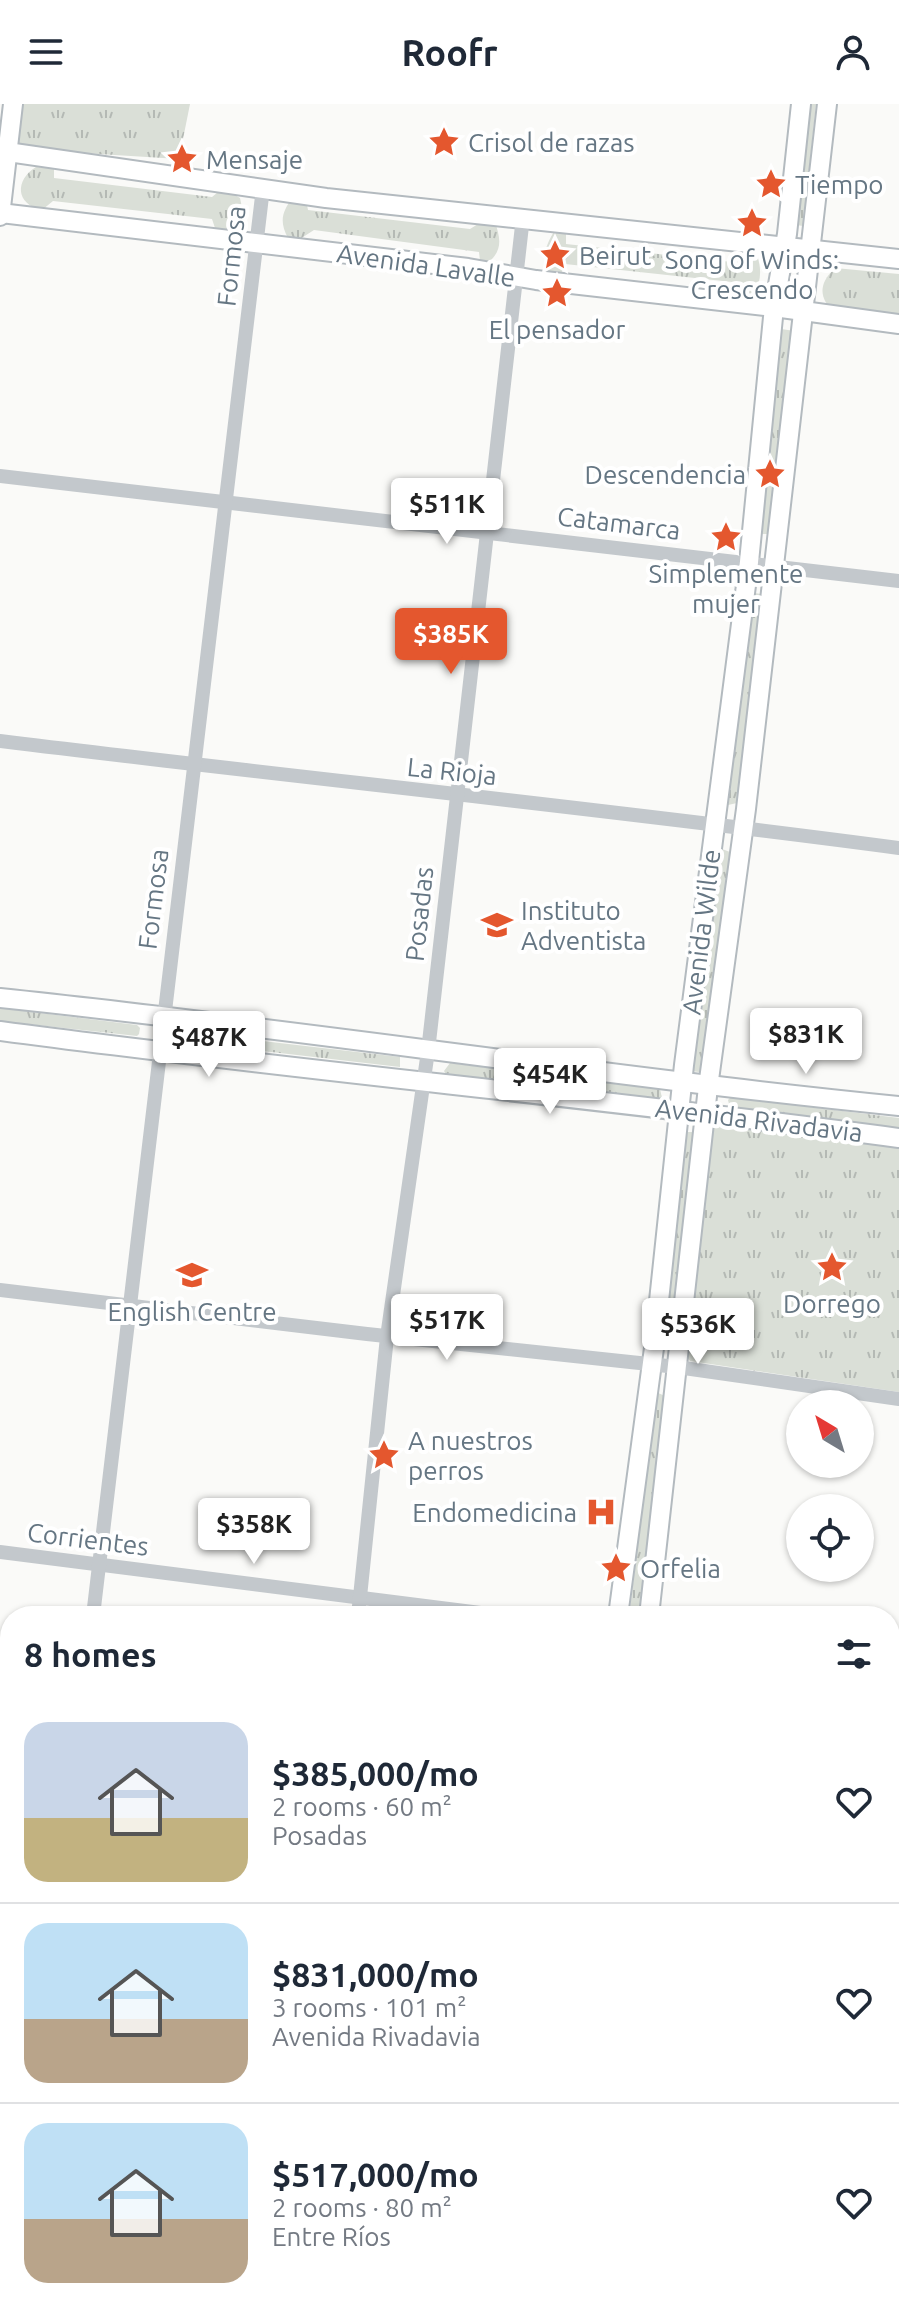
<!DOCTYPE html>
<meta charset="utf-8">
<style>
body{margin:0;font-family:Ubuntu,sans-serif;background:#f6f6f7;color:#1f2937;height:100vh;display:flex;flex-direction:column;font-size:30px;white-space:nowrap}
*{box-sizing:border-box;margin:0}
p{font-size:26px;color:#747a83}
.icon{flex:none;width:44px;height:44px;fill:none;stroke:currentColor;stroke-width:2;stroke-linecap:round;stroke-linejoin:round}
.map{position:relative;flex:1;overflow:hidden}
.details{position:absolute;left:0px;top:1502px;width:900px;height:712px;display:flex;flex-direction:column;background:#fff;border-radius:32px 32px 0 0;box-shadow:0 2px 6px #0004}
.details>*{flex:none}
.needle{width:52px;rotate:322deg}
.tools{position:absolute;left:786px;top:1286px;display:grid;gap:16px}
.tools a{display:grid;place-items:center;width:88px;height:88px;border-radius:50%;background:#fff;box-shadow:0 2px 6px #0004;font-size:40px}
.price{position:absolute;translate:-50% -68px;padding:0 18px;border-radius:8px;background:#fff;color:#222;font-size:26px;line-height:52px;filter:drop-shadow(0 2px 4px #0008)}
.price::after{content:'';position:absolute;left:50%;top:48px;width:24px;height:18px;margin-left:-12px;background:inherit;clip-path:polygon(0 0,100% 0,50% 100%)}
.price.active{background:#e4572e;color:#fff}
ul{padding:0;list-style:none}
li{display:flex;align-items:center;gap:24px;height:200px;padding:0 24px}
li+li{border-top:2px solid #e0e1e3}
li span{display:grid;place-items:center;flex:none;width:224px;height:160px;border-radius:24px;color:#555}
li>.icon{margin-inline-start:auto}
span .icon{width:96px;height:96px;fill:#fffc;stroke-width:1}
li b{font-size:34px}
h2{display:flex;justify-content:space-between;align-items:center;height:96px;padding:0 24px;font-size:34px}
header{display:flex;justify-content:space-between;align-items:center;height:104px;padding:0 24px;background:#fff;font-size:36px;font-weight:700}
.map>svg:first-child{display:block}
.built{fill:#e8e9e9}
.grass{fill:url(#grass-tufts)}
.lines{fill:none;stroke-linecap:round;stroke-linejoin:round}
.secondary-casing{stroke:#b3babf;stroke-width:22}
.minor{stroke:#c3c8cc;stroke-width:14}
.secondary{stroke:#fff;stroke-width:18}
.labels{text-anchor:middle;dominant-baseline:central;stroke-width:8;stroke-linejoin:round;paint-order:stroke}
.poi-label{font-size:26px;fill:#657683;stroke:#fff;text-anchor:start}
.street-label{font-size:26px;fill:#657683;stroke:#fff}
</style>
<header><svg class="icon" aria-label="menu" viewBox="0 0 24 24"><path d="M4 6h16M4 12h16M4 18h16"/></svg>Roofr<svg class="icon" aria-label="person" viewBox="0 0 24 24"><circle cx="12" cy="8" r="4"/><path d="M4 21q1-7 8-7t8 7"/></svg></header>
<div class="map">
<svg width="899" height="2214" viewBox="0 0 899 2214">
<defs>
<pattern id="grass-tufts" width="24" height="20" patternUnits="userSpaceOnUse" patternTransform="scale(2)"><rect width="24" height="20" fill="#dadfd7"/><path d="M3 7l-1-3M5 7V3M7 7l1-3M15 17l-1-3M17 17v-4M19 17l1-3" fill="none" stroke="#b4b9b4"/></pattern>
</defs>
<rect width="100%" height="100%" fill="#fafaf8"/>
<polygon class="built" points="890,1845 899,1846 899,1955 890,1954"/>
<g class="grass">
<polygon points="17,0 190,0 179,55 18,45 12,35"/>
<polygon points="810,0 816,0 803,122 796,121"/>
<path d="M36 63 54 64V74L212 93 223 84 240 94C244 109 240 118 231 130H217L212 115 53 97 42 106C15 100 15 76 36 63Z"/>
<path d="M293 93 306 96 308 106 470 125 483 117 495 118C500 133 503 145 490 157H480L479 148 314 126 300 135 288 134C279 117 282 108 293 93Z"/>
<path d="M555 126 566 128V140L732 158 743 148 757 151C762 166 761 177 754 191L738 190 732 178 565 160 560 173 548 171C542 152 545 142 555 126Z"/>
<path d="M835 164 899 170V214L832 206C817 191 821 177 835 164Z"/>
<polygon points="781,225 795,227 769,430 759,430"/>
<polygon points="755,489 761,490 764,494 737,699 728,701 726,698 752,492"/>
<polygon points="722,745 730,748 703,965 699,968 690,967 719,748"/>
<polygon points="0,904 137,921 140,924 139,930 137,932 0,917"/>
<polygon points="186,928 400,953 400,963 185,938"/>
<polygon points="450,959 660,985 662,994 658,997 447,972 444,967"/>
<polygon points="731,993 899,1014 899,1024 730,1004 728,996"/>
<polygon points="721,1018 899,1039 899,1288 690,1257 684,1250 712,1024"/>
<polygon points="687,1028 694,1028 672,1240 669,1244 662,1242"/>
<polygon points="656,1288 665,1292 641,1505 638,1508 630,1505"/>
</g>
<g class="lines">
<defs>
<g id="secondary">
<polyline points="0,47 326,94 899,155"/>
<polyline points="0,109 468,164 536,176 774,203 899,220"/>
<polyline points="0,112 13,0"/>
<path d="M0 894C300 925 599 972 899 1002"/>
<path d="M0 927C299 967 600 994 899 1034"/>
<polyline points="618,1512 654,1244 684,961 749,458 774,203 787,130 801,0"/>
<polyline points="649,1512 708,983 746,705 827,0"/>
<polyline points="535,2214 537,2204"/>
<polyline points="564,2214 565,2204"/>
</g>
</defs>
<use href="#secondary" class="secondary-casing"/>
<g class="minor">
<polyline points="0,372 899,477"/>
<path d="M0 637C300 674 600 704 899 744"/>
<polyline points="0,1186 367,1230 677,1263 899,1295"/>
<polyline points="0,1448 504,1512"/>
<polyline points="93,1512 263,84"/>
<polyline points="358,1512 387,1233 428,947 523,113"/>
<polyline points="890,1559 899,1561"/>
<polyline points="890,1668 899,1599"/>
<polyline points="0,1711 10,1712"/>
<polyline points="890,1822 899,1823"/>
<polyline points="0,1979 10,1980"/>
<polyline points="890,2085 899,2086"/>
<polyline points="9,2214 10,2204"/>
<polyline points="275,2214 276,2204"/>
<polyline points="823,2214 824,2204"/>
</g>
<use href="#secondary" class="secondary"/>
</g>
<defs>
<symbol id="sight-bare" viewBox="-9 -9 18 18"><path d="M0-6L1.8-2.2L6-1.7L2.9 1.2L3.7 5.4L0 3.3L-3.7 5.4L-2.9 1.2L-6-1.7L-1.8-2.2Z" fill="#e4572e" stroke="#fff" stroke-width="2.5" paint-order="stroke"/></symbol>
<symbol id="school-bare" viewBox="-9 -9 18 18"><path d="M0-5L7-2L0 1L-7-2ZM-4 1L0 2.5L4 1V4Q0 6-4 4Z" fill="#e4572e" stroke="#fff" stroke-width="2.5" paint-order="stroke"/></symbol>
<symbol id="university-bare" viewBox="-9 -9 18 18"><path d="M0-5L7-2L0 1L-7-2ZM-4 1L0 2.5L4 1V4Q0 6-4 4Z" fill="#e4572e" stroke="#fff" stroke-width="2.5" paint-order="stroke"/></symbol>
<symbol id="hospital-bare" viewBox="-9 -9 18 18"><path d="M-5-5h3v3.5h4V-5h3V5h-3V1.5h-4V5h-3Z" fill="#e4572e" stroke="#fff" stroke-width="2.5" paint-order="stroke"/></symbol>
</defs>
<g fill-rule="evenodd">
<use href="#sight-bare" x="422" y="16" width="44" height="44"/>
<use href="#sight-bare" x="160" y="33" width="44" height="44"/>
<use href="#sight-bare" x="749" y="58" width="44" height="44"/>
<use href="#sight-bare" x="730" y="97" width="44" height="44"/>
<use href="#sight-bare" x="533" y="129" width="44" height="44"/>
<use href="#sight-bare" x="535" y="167" width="44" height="44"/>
<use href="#sight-bare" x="748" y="348" width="44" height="44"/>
<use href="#sight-bare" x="704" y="411" width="44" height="44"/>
<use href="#school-bare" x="475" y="799" width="44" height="44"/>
<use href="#sight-bare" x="810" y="1141" width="44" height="44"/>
<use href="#university-bare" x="170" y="1149" width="44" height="44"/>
<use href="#sight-bare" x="362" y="1329" width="44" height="44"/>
<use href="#hospital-bare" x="579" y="1386" width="44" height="44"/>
<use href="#sight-bare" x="594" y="1442" width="44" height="44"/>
</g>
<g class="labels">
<g class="poi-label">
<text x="468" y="38">Crisol de razas</text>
<text x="206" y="55">Mensaje</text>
<text x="795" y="80">Tiempo</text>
<text x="579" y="151">Beirut</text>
<text x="752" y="155" text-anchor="middle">Song of Winds:<tspan x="752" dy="30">Crescendo</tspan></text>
<text x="557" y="225" text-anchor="middle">El pensador</text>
<text x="746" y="370" text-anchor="end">Descendencia</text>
<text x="726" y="469" text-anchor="middle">Simplemente<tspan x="726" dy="30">mujer</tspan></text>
<text x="521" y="806">Instituto<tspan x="521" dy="30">Adventista</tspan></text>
<text x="832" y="1199" text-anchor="middle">Dorrego</text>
<text x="192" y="1207" text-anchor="middle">English Centre</text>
<text x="408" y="1336">A nuestros<tspan x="408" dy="30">perros</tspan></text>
<text x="577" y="1408" text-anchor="end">Endomedicina</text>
<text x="640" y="1464">Orfelia</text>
</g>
<g class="street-label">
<text transform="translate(231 152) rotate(-84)">Formosa</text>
<text transform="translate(426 161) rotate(8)">Avenida Lavalle</text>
<text transform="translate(619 419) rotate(7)">Catamarca</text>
<text transform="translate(452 667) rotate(6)">La Rioja</text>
<text transform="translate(153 795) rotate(-83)">Formosa</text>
<text transform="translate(419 810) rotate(-84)">Posadas</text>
<text transform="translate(701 828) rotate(-83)">Avenida Wilde</text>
<text transform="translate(759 1016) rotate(7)">Avenida Rivadavia</text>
<text transform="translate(88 1435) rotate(7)">Corrientes</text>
</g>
</g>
</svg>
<div class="tools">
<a><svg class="needle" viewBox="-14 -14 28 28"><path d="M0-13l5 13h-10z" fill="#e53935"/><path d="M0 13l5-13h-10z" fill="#747a83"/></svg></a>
<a><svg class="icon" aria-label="locate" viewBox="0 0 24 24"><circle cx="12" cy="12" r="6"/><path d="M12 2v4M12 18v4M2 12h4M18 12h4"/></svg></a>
</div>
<b class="price" style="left:447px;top:442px">$511K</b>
<b class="price active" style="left:451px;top:572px">$385K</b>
<b class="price" style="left:806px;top:972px">$831K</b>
<b class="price" style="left:209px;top:975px">$487K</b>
<b class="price" style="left:550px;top:1012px">$454K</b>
<b class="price" style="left:447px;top:1258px">$517K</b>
<b class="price" style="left:698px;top:1262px">$536K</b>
<b class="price" style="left:254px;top:1462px">$358K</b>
<section class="details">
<h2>8 homes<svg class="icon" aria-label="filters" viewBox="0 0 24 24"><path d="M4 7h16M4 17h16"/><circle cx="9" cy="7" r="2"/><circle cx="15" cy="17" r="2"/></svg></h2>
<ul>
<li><span style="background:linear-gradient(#c9d6e8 60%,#c2b280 0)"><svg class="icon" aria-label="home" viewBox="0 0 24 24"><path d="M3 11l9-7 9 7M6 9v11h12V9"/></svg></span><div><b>$385,000/mo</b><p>2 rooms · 60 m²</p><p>Posadas</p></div><svg class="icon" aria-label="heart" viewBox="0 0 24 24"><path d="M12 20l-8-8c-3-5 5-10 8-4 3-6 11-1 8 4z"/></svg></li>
<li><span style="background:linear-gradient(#bfe0f5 60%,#b9a48a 0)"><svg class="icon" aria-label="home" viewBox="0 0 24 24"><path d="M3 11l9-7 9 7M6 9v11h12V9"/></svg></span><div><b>$831,000/mo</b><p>3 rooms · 101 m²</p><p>Avenida Rivadavia</p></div><svg class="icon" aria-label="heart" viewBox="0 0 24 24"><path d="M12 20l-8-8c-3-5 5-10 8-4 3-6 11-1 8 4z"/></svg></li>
<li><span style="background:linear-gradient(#bfe0f5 60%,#b9a48a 0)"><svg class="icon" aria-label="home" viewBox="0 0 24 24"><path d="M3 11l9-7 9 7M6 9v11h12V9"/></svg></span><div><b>$517,000/mo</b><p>2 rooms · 80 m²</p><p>Entre Ríos</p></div><svg class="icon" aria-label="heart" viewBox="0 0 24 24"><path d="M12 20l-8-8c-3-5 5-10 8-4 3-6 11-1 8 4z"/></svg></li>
</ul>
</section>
</div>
